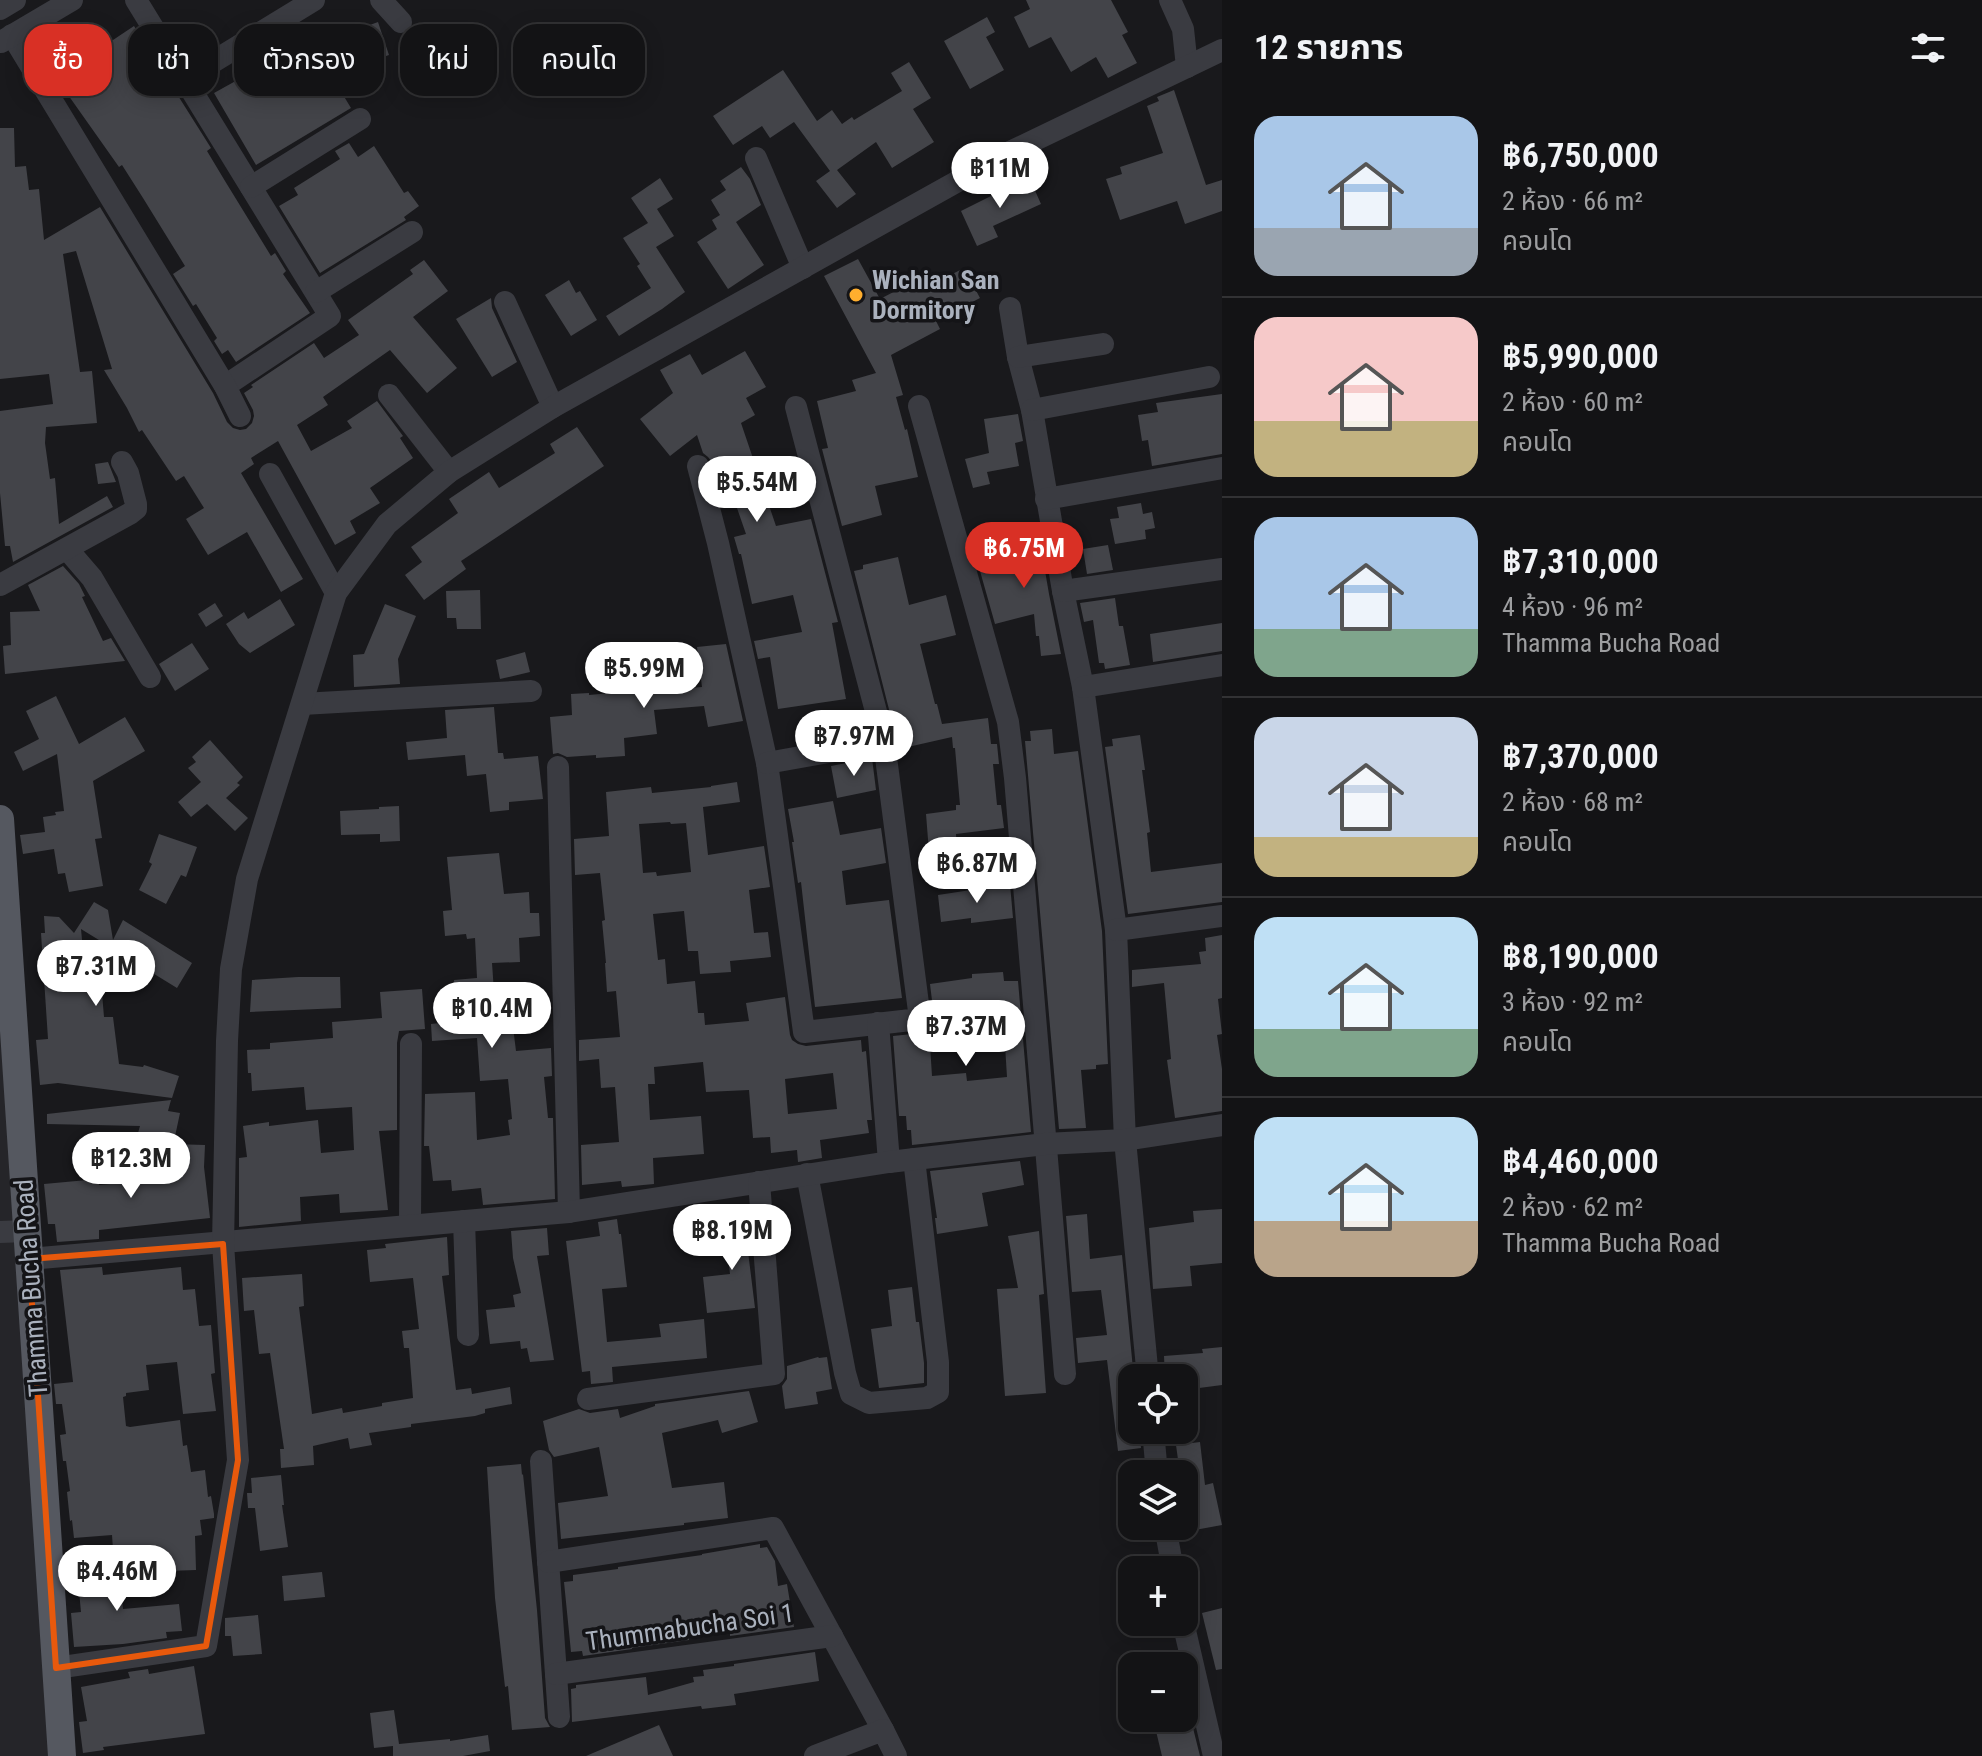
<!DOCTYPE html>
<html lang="th">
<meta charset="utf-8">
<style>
body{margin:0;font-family:"Roboto Condensed","Noto Sans Thai",sans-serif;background:#1c1c1e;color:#f1f3f6;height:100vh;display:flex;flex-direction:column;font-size:30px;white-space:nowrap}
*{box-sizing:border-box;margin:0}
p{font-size:26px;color:#9d9ea0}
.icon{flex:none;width:44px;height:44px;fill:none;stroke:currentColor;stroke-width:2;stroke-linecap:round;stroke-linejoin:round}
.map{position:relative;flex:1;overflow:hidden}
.drawer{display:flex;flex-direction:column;background:#131315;width:760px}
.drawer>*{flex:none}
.hud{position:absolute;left:24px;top:24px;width:760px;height:72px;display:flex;gap:16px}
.tools{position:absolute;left:1118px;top:1364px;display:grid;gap:16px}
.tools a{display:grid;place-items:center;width:80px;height:80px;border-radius:16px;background:#131315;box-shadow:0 4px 20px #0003,0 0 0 2px #323234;font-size:40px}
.price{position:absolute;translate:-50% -68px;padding:0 18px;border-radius:28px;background:#fff;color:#222;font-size:26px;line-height:52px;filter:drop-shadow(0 2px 4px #0008)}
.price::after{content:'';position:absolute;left:50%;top:48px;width:24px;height:18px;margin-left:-12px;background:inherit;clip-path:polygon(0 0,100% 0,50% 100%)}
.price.on{background:#d93025;color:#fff}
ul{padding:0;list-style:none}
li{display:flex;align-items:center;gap:24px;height:200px;padding:0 32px}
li+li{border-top:2px solid #323234}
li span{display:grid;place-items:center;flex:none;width:224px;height:160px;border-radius:24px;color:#555}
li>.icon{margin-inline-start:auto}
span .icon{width:96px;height:96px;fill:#fffc;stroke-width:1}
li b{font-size:34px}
h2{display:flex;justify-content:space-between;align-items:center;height:96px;padding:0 32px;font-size:34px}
.tag{padding:0 28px;border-radius:24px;background:#131315;box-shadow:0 4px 20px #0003,0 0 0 2px #323234;font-size:28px;line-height:72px}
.tag.on{background:#d93025;color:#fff}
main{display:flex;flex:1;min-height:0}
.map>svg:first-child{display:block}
.built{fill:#252529}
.building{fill:#434449;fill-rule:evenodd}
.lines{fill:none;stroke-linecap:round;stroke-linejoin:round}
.minor{stroke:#3a3b41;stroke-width:22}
.major{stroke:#555860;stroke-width:28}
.marked{fill:none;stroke:#e8590c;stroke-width:6;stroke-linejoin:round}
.poi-dot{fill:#ffae2e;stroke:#141417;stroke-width:3}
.labels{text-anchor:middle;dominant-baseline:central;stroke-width:7;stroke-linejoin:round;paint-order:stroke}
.poi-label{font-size:26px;font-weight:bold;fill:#aab1bd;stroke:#141417;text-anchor:start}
.street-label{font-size:26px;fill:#aab1bd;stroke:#141417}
</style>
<main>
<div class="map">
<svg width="1222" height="1756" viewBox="0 0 1222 1756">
<rect width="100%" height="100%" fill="#19191c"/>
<polygon class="built" points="0,1007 49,1756 0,1756"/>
<g class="building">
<polygon points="1026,0 1111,0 1128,32 1122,35 1137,63 1108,78 1096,57 1071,72 1051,37 1029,48 1014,17 1030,9"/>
<polygon points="987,17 995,32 986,37 1004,70 970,89 944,41"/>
<polygon points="378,22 389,55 331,75 351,108 256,165 214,93 241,78 237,71 285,43 286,45 321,25 329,40"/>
<polygon points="134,26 211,148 207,151 225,181 271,256 275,253 286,271 283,274 310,313 236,362 228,350 222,354 214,341 217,338 196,304 193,306 173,274 185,266 143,198 122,165 119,167 66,92 75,86 65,72"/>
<polygon points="909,62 931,98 913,109 934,142 892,168 876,142 837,170 856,194 837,208 816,181 830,171 794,122 770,138 762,126 733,145 713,116 783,70 817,121 832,110 842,124 852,117 854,120 902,91 891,73"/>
<polygon points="1174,90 1206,185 1222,180 1222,211 1185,224 1177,201 1120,220 1106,179 1122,174 1120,167 1163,153 1147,106 1159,101 1157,97"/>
<polygon points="0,128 14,128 15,167 26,166 29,190 39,189 44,240 100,207 213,393 227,422 233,428 240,430 246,429 252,423 254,416 253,410 244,393 253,387 251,385 314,343 324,358 359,335 348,320 413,274 410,270 424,260 448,291 413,317 457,368 427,393 390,350 323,397 328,405 297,425 311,451 352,428 347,421 377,401 403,436 400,438 413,458 370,488 380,503 350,521 356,533 335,545 278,441 251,458 254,464 241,473 303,579 281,592 247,532 208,555 186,519 204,508 184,476 176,481 142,430 139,432 127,408 104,370 112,369 76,251 63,254 80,372 92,371 97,423 46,427 45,443 50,479 55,478 59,524 107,496 113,507 13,562 10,546 5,546 0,493 0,411 53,404 49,374 0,379"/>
<polygon points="349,143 358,157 374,146 404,193 408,191 419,206 404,217 406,220 320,273 279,206 298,195 294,188 340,159 335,151"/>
<polygon points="741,167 750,179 761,205 736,222 764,265 728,289 697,242 717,229 712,220 720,215 711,200 726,190 720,181"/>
<polygon points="1029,177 1041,204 993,226 998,237 977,246 961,211"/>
<polygon points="660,178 673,199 657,209 674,236 656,247 685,292 662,309 619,336 606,316 651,288 637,266 640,264 623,238 648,223 631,198"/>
<polygon points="858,259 880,299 930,273 935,283 964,268 980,298 936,321 940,329 891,355 903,395 896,397 905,430 907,429 918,477 875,486 882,515 842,526 822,449 828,448 817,401 856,391 852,380 876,373 824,276"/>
<polygon points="569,280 576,293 580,291 597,320 571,336 545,295"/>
<polygon points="491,298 492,308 517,362 492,377 456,319"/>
<polygon points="745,351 766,387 746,398 755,415 741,423 776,526 811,519 838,622 832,623 846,699 778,709 770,657 758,659 754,641 802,632 793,595 752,604 741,554 739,554 734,537 746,534 729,485 718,488 712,462 708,457 703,453 697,435 670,456 640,419 673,393 660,370 690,354 702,375"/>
<polygon points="1222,394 1222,454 1152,466 1148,440 1142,441 1138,415 1158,412 1156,403"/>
<polygon points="1018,414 1023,441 1015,443 1019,466 987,472 990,484 973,488 965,459 989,453 984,419"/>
<polygon points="577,427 604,466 461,561 466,569 424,600 405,575 422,562 411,547 458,513 449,499 489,472 499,488 555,453 550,444"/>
<polygon points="108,462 116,482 98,484 95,464"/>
<polygon points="1141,503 1143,514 1152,512 1155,528 1145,530 1146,539 1115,544 1110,519 1119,518 1117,507"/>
<polygon points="1037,524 1049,594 1061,654 1041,656 1039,636 1036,636 1034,614 995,624 980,571 1020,561 1013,528"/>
<polygon points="1108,545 1113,570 1087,574 1083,549"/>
<polygon points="898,557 909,605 946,595 956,635 920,644 935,704 937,704 942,724 988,718 991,744 997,744 999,764 993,764 997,805 1001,805 1004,828 956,834 957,850 929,852 926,814 956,810 956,805 960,805 955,748 953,748 952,737 899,749 854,571 863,569 863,565"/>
<polygon points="63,566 79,584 85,596 82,597 103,641 111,638 125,661 5,674 3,646 11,645 10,612 40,611 28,585"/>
<polygon points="480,590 481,629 457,629 456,618 447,618 446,591"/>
<polygon points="1115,598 1119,626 1123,626 1130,665 1105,669 1104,663 1099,663 1093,620 1084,622 1080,603"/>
<polygon points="280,599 295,625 250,653 239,644 226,624 244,612 248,619"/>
<polygon points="215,603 223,616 206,627 198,614"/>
<polygon points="385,604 416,616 398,659 400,684 354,687 353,655 364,654"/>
<polygon points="1222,623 1222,651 1153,662 1150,634"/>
<polygon points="192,643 209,669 175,691 159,664"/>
<polygon points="726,644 743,721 708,727 704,706 654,710 657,734 624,738 625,756 596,758 596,755 567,757 558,753 553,754 550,717 572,715 571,694 589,693 589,695 653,689 653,691 702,687 697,647"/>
<polygon points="525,652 530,672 500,679 496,660"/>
<polygon points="56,696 79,744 125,717 145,751 93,781 102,838 95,839 103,886 69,892 65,873 58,874 54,849 23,854 20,835 45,832 43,817 56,815 55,812 64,811 57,754 23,771 14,752 39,739 26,711"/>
<polygon points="494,707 498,753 503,753 504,759 538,756 543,799 509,802 509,810 490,812 486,774 467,776 465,755 408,760 406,742 447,738 445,710"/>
<polygon points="1052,729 1054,754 1078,751 1102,931 1108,1064 1096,1065 1096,1069 1081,1070 1086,1128 1059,1129 1025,741 1031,741 1030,731"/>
<polygon points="1140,735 1145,770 1142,770 1150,832 1147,833 1151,872 1222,863 1222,902 1128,914 1105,747 1113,746 1112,739"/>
<polygon points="210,740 243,777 237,783 240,785 226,798 248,818 235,831 207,804 191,817 178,802 201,782 188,768 196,762 192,757"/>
<polygon points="872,758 876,790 837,798 831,766"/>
<path d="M737 782 740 802 703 807 708 855 764 846 770 887 749 890 754 933 768 932 771 957 730 961 731 972 700 974 698 951H688L684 911 653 914 658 960 665 959 667 984 695 981 698 1013H704L705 1025 749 1021 746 1003 785 997 790 1035 792 1040 798 1044 806 1046 861 1040 862 1052 866 1051 872 1120H867L869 1133 820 1140 822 1158 798 1162 797 1150 771 1153 770 1137 753 1138 749 1090 706 1092 703 1062 654 1067 655 1084H648L650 1120 701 1116 704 1154 653 1158 654 1184 622 1187 621 1181 582 1185 581 1145 619 1142 615 1087 601 1088 599 1059 579 1061V1040L620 1037 616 991 607 992 605 963H606L602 921 605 920 600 873 575 875 574 839 609 836 606 792 651 787 652 793 711 787V786ZM670 822 671 824 686 823 691 872 657 876 656 872 643 873 639 824ZM833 1073 837 1109 788 1114 785 1079Z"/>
<polygon points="833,801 840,835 881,828 886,863 842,871 846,905 889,900 902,998 815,1007 801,882 798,883 792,842 794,842 788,809"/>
<polygon points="399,806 400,841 380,842 380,834 341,835 340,811 379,809 379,807"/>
<polygon points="159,834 197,847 186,877 181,875 166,904 139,890 152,864 149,862"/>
<polygon points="499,853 504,894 529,892 530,913 539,913 540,936 519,938 520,962 492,963 495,1006 541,1001 542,1016 512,1019 516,1051 551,1048 552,1076 544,1077 548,1118 553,1118 555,1199 483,1205 481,1188 452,1191 451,1180 433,1181 429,1146 424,1146 425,1094 475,1092 477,1140 510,1135 508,1120 512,1119 508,1079 480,1081 477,1038 432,1041 431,1024 457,1021 454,980 477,978 475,938 467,939 466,934 445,936 443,911 452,910 447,857"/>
<polygon points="1010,884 1013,918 971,923 971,918 941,922 938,895"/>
<polygon points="94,902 108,910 113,940 123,920 192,963 177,988 81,929 87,994 102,993 104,1017 113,1017 119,1064 143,1067 144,1065 179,1076 172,1098 58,1083 40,1085 36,1040 48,1039 41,933 45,933 44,916 59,917 74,933"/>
<polygon points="1222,935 1222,998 1218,999 1222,1034 1217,1035 1222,1069 1222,1111 1175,1118 1167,1060 1171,1059 1164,983 1132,987 1132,970 1201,964 1199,952 1206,951 1205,938"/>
<polygon points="1003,972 1004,981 1018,981 1031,1132 912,1145 911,1130 907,1130 906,1116 899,1116 893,1036 922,1033 929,1029 932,1076 966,1073 967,1081 1007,1077 1005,1045 976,1047 974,1012 934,1017 930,984 972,978 972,974"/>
<polygon points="298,977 340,977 341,1008 250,1012 252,980"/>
<polygon points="422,989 425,1029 399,1031 397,1043 397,1130 379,1131 388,1210 340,1213 339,1194 300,1197 301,1221 239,1227 239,1158 247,1157 243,1126 269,1122 269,1126 318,1120 321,1153 354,1150 352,1107 306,1110 304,1087 252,1091 251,1073 248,1073 247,1050 270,1049 270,1043 333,1038 332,1022 382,1018 380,992"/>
<polygon points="171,1100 168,1111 180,1113 174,1141 138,1133 140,1126 47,1124 47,1114"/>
<polygon points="172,1144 205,1145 204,1167 210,1218 99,1230 99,1239 57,1242 55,1224 48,1224 44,1184 98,1179 99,1185 171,1178"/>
<polygon points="1020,1161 1024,1185 982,1193 988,1226 937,1234 935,1218 937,1218 930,1171"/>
<polygon points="1222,1209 1222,1263 1190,1266 1192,1286 1153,1289 1149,1228 1194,1222 1193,1211"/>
<polygon points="743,1211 755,1308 707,1313 703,1277 730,1274 723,1214"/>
<polygon points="1087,1214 1090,1259 1122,1255 1133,1369 1132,1430 1139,1430 1141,1448 1118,1451 1107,1360 1078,1363 1076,1338 1107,1335 1101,1290 1072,1292 1066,1216"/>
<polygon points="617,1219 619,1234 621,1234 627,1287 602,1289 607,1342 661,1337 659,1324 704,1319 707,1358 612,1367 613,1382 591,1384 590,1371 582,1372 566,1241 600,1236 598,1222"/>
<polygon points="547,1228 549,1255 537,1256 554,1360 530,1362 527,1348 521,1349 520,1341 490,1344 486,1310 515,1307 513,1295 521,1293 513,1258 511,1231"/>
<polygon points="1039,1231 1044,1294 1039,1295 1046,1393 1005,1396 997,1289 1018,1288 1008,1236"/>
<polygon points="447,1237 449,1275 442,1276 456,1390 471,1388 472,1394 510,1387 512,1404 485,1409 485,1413 475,1416 411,1424 411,1427 369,1433 372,1445 350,1449 348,1438 313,1446 314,1465 281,1468 280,1449 284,1449 270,1353 259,1354 254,1310 244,1311 242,1278 302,1274 304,1306 299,1307 312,1414 342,1408 343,1413 382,1406 382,1403 413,1398 409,1348 404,1348 402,1331 419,1329 413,1278 370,1282 367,1250 386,1248 385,1244"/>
<polygon points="102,1267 103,1275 181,1267 183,1290 195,1289 199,1326 211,1325 215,1373 211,1374 216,1411 183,1414 177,1362 146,1365 149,1390 126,1393 126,1396 123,1397 126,1426 130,1427 180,1420 183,1446 187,1445 191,1472 205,1470 208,1497 211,1496 214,1514 214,1518 200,1520 202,1535 195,1536 196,1570 168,1571 167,1559 114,1564 112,1535 74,1538 72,1520 70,1521 67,1492 70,1491 66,1461 63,1461 60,1435 66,1434 62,1404 56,1404 54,1384 73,1382 60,1270"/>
<polygon points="912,1287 916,1322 919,1322 924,1363 924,1383 879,1388 871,1329 892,1326 888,1290"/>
<polygon points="1222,1347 1222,1385 1184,1390 1184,1378 1165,1378 1164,1356 1203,1353 1202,1349"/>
<polygon points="818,1357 819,1358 827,1357 832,1389 816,1392 818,1404 785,1409 782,1386 787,1379 787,1366"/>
<polygon points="749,1391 758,1422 722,1433 718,1420 662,1433 672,1488 724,1482 728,1518 684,1523 684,1525 561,1539 558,1503 608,1496 599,1447 554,1457 549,1450 543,1421 579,1409 590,1413 618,1409 620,1418 655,1406 655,1404"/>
<polygon points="1200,1442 1205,1485 1213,1483 1222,1525 1184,1532 1184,1474 1180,1474 1176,1445"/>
<polygon points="521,1464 522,1475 523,1474 537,1610 545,1718 550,1727 512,1730 508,1686 505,1687 495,1598 487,1467"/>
<polygon points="281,1475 284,1505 282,1505 288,1547 260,1551 255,1508 248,1508 247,1493 252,1493 251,1478"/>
<polygon points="760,1544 760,1548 767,1547 775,1561 778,1586 787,1584 794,1627 730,1636 730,1632 720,1634 719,1630 689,1634 689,1640 632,1648 632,1649 583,1656 582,1651 571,1652 564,1582 573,1581 573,1575 618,1569 618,1567 702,1555 702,1554"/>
<polygon points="119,1566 123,1609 179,1604 182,1631 166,1632 167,1638 123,1644 74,1647 71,1613 81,1612 77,1570"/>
<polygon points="322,1572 325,1597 284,1601 282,1576"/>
<polygon points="1222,1608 1222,1669 1216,1670 1202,1613"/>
<polygon points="258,1615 262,1654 233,1656 231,1636 225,1636 225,1618"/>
<polygon points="815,1652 819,1681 734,1694 736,1705 702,1709 701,1706 572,1722 571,1689 576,1688 576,1685 646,1677 648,1695 694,1682 693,1677 704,1676 703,1670 734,1666 734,1664"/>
<polygon points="194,1666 205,1734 103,1747 104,1750 83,1753 79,1722 87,1721 81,1687 130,1678 128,1672 148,1669 149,1674"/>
<polygon points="394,1710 399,1744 450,1739 450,1741 488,1735 490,1751 463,1756 393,1756 393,1746 374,1748 370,1713"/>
<polygon points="1192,1724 1200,1756 1162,1756 1156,1731"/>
<polygon points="659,1725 673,1756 586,1756"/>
</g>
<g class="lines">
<g class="minor">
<polyline points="136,0 330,316 225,386"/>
<polyline points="381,0 401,22"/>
<polyline points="1170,0 1183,29 1187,67"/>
<polyline points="0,9 15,0"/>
<polyline points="12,35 225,386 240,416"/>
<polyline points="1,42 72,0"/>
<polyline points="185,79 314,0"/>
<polyline points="756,158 803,268"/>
<polyline points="251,187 360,119"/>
<polyline points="316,292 412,232"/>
<polyline points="505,302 553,407"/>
<polyline points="1010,308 1018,357 1032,410 1063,591 1083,687 1116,930 1125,1140 1148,1378"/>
<polyline points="1018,357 1103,344"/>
<polyline points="389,395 449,472"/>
<polyline points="919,406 1008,722 1015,778 1065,1374"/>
<polyline points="1032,410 1209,377"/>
<polyline points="698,466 718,543 767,763 804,1032 920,1019 884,742 796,407"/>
<polyline points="270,474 336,593"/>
<polyline points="1046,499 1222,468"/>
<polyline points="67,549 92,578 150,677"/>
<polyline points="0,585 131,513 136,509 136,504 128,473 122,462"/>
<polyline points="1063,591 1222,569"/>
<polyline points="1083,687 1222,665"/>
<polyline points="302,704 531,691"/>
<polyline points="767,763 884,742"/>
<polyline points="558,767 569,1212"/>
<polyline points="1116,930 1222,916"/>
<polyline points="878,1023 889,1162"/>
<polyline points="807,1174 845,1373 851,1394 869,1403 927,1398 938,1392 938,1362 914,1159"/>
<polyline points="464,1221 468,1335"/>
<polyline points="410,1225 411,1044"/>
<polyline points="0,1232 27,1231"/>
<polyline points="29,1259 569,1212 889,1162 1045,1144 1125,1140 1222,1125"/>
<polyline points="588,1399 774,1374 759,1182"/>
<polyline points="1153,1430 1157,1474"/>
<polyline points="541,1461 559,1717"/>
<polyline points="1165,1526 1173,1570"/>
<polyline points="548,1562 773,1528 883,1730"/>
<polyline points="1183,1622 1214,1756"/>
<polyline points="56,1668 206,1646 238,1460 223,1244 227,1041 231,969 247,879 336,593 387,524 449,472 553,407 1010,152 1222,50"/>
<polyline points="556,1674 832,1636"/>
<polyline points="815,1756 883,1730 896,1756"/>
</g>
<polyline class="major" points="0,819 62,1756"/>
</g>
<path class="marked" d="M223 1244 238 1460 206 1646 56 1668 29 1259Z"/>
<circle class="poi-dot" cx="856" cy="295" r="8"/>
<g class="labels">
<g class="poi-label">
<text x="872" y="280">Wichian San<tspan x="872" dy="30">Dormitory</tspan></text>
</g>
<g class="street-label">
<text transform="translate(31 1288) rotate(-94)">Thamma Bucha Road</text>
<text transform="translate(690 1627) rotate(-8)">Thummabucha Soi 1</text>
</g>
</g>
</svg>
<div class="tools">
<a><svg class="icon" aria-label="locate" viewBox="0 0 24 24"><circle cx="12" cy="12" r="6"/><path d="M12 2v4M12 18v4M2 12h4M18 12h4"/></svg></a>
<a><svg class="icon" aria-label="layers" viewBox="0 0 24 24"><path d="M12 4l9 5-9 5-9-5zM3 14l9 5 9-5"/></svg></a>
<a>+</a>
<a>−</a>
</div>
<b class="price" style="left:1000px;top:210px">฿11M</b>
<b class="price" style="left:757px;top:524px">฿5.54M</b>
<b class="price on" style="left:1024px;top:590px">฿6.75M</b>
<b class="price" style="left:644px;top:710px">฿5.99M</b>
<b class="price" style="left:854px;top:778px">฿7.97M</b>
<b class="price" style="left:977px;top:905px">฿6.87M</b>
<b class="price" style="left:96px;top:1008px">฿7.31M</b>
<b class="price" style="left:492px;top:1050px">฿10.4M</b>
<b class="price" style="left:966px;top:1068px">฿7.37M</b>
<b class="price" style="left:131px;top:1200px">฿12.3M</b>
<b class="price" style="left:732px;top:1272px">฿8.19M</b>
<b class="price" style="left:117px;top:1613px">฿4.46M</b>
<div class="hud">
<a class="tag on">ซื้อ</a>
<a class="tag">เช่า</a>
<a class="tag">ตัวกรอง</a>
<a class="tag">ใหม่</a>
<a class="tag">คอนโด</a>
</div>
</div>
<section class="drawer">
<h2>12 รายการ<svg class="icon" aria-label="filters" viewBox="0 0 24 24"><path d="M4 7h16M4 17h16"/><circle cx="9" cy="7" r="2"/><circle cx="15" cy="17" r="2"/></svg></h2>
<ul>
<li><span style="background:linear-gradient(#a9c7e8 70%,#9aa5b1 0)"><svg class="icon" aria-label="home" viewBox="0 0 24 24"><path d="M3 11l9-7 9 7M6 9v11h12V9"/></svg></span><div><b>฿6,750,000</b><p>2 ห้อง · 66 m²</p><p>คอนโด</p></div></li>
<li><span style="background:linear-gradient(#f6c9c9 65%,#c2b280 0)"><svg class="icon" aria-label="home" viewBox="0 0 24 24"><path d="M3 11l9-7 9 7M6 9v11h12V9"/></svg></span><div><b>฿5,990,000</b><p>2 ห้อง · 60 m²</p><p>คอนโด</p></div></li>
<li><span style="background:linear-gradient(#a9c7e8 70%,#7fa58c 0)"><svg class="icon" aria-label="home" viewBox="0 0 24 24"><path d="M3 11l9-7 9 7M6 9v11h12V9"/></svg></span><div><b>฿7,310,000</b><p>4 ห้อง · 96 m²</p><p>Thamma Bucha Road</p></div></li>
<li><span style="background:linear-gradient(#c9d6e8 75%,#c2b280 0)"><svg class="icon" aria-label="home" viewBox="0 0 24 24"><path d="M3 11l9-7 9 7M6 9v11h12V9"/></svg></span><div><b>฿7,370,000</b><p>2 ห้อง · 68 m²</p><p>คอนโด</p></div></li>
<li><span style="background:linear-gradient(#bfe0f5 70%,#7fa58c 0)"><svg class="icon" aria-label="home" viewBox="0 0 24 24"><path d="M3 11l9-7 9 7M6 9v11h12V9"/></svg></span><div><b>฿8,190,000</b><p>3 ห้อง · 92 m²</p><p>คอนโด</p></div></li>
<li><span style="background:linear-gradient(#bfe0f5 65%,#b9a48a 0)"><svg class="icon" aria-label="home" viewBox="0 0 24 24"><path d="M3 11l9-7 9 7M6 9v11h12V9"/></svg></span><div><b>฿4,460,000</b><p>2 ห้อง · 62 m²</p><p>Thamma Bucha Road</p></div></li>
</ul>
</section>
</main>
